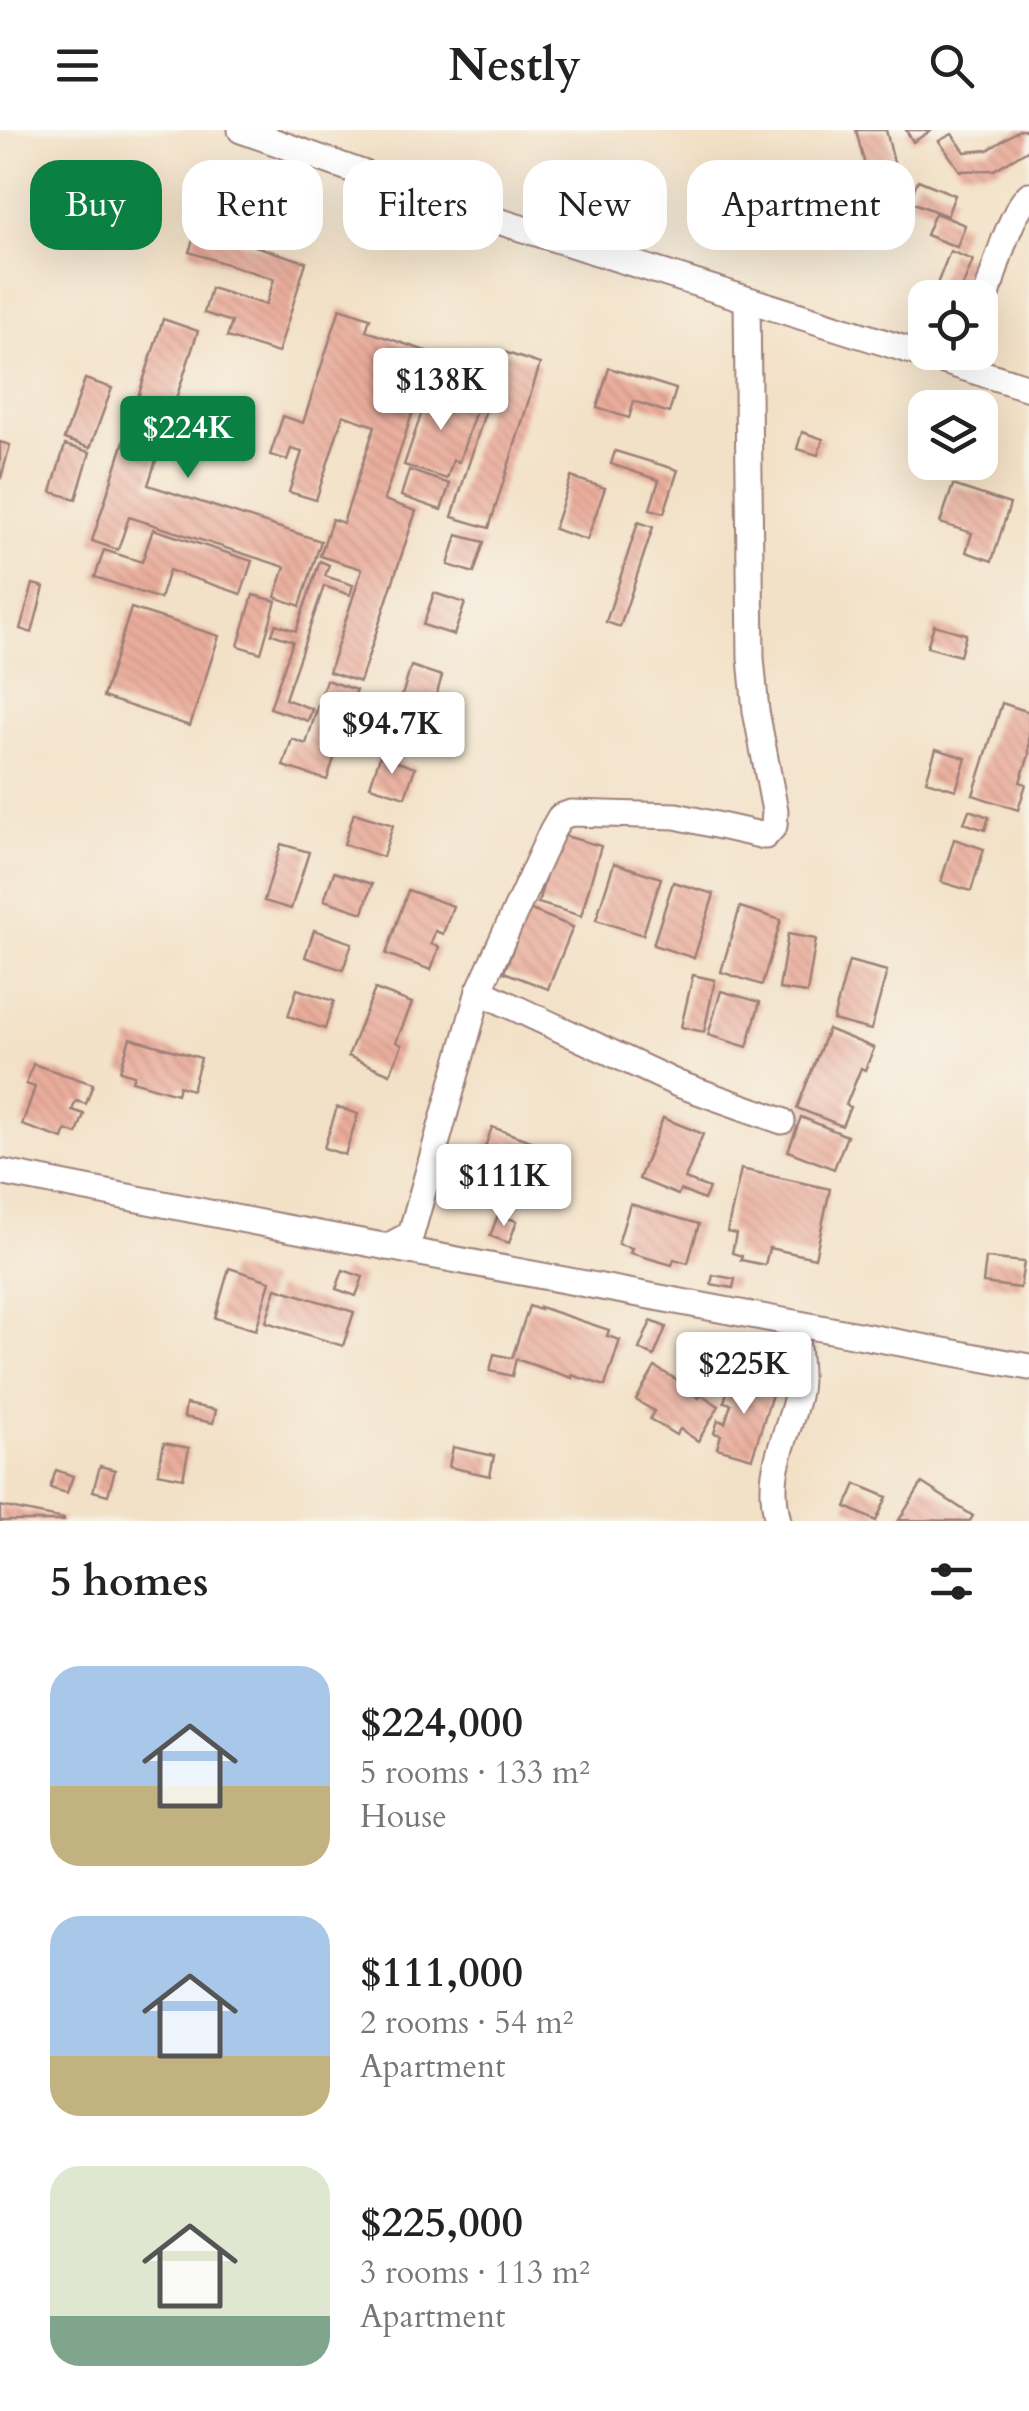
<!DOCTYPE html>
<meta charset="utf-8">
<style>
body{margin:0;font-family:Cardo,serif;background:#f6f6f6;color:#222;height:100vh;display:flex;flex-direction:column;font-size:38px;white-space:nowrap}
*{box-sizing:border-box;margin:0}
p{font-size:32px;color:#767676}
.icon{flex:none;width:55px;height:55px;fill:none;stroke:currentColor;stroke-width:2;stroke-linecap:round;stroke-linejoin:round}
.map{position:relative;height:1391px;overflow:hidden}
.sheet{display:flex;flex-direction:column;background:#fff;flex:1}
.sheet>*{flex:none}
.top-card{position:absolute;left:30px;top:30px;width:970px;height:90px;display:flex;gap:20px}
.fabs{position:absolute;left:908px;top:150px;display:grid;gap:20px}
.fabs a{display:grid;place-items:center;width:90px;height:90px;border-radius:20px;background:#fff;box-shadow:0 10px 40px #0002;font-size:50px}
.price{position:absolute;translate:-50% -85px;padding:0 22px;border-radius:10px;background:#fff;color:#222;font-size:32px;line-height:65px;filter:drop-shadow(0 2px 5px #0008)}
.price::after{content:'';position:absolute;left:50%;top:60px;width:30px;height:22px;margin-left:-15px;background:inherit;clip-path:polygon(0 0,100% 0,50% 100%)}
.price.on{background:#0b8043;color:#fff}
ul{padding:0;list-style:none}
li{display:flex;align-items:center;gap:30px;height:250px;padding:0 50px}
li span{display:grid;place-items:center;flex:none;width:280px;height:200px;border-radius:30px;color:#555}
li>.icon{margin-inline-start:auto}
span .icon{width:120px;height:120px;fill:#fffc;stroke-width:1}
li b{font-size:42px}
h2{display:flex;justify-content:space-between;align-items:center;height:120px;padding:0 50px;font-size:42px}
.tag{padding:0 35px;border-radius:30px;background:#fff;box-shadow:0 10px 40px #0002;font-size:35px;line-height:90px}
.tag.on{background:#0b8043;color:#fff}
header{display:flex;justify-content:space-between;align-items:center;height:130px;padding:0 50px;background:#fff;font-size:45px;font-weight:700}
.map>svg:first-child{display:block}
.building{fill:url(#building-back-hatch)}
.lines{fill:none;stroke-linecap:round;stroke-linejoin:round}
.minor-casing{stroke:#9e8079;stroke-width:29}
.minor{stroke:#fff;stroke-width:25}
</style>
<header><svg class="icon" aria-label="menu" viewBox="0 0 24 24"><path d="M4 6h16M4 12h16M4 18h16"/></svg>Nestly<svg class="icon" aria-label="search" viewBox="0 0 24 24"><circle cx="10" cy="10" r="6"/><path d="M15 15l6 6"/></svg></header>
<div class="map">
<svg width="1029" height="1391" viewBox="0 0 1029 1391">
<defs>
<pattern id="building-back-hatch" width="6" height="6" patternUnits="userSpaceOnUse" patternTransform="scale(2.5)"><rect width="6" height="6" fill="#eaad9c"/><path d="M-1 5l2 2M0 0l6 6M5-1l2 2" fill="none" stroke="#ca9487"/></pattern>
</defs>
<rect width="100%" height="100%" fill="#f7f3e8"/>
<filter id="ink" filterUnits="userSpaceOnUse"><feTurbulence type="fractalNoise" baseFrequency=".01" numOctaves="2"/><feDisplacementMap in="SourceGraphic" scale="20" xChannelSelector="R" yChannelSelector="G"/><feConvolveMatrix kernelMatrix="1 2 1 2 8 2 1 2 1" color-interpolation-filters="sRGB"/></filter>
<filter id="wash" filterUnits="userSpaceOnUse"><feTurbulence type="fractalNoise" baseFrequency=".0048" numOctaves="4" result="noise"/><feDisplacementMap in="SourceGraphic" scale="40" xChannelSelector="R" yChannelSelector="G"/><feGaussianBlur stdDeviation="2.25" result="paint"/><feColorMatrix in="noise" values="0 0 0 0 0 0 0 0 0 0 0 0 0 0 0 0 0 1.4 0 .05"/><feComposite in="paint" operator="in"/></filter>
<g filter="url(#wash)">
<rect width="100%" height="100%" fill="#f3e1c7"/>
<g id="blocks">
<g class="building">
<polygon points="856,0 886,0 899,53 871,60"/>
<polygon points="906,0 932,0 913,12"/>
<polygon points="1019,0 1029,0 1029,19 994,40 960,41 939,11 952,4 965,22 988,20"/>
<polygon points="918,50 955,65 947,86 909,71"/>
<polygon points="935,83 965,95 957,117 926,105"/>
<polygon points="197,98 306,132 278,223 227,207 232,192 204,183 211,158 266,175 274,149 189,122"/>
<polygon points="950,121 973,130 960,163 937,154"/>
<polygon points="340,178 370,188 366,201 432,223 384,370 416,381 360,552 329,542 362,439 320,426 332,389 343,393 375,296 343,285 316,370 289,362 302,322 291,319 287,330 270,325 283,286 303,293"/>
<polygon points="163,189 198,201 148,355 321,411 300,476 275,467 285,437 129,387 118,420 92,411"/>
<polygon points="504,222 540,234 489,398 452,387"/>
<polygon points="609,238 676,259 669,283 634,271 629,288 597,278"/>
<polygon points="85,249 112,258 90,318 64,309"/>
<polygon points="430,258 478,274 459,332 453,330 447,349 404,335"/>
<polygon points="802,302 823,309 818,325 797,319"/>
<polygon points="0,312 10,315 1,348 0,348"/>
<polygon points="65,315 90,322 76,369 51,362"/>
<polygon points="615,321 678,340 664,383 650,379 659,350 611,334"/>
<polygon points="409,340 450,354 441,380 401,366"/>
<polygon points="571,347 605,358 587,410 554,399"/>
<polygon points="953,355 1010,374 992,431 966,422 972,403 940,393"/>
<polygon points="638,392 653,397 620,497 606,492"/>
<polygon points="153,399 252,431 241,464 169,440 160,469 95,447 104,420 142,432"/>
<polygon points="457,405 484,412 474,443 448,435"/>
<polygon points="320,431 329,435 325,446 353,455 350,465 324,456 285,569 312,579 308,591 270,578 293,511 272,504 276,494 296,501"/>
<polygon points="33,454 44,457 32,503 20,499"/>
<polygon points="434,463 465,473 454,505 423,495"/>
<polygon points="253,465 276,471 261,523 238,516"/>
<polygon points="131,478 219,506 190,596 103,567"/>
<polygon points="934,495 966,504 960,526 927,517"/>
<polygon points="411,536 442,546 424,606 393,596"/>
<polygon points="326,550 356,560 327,650 283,636 292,609 306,614"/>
<polygon points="1002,573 1029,582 1029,625 1020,652 1026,654 1018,680 973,665"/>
<polygon points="936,619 966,628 956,660 926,651"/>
<polygon points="380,626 415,638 405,667 370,656"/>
<polygon points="969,680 989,687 985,700 964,693"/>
<polygon points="354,683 393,695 383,727 344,714"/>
<polygon points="558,704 601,716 581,786 538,773"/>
<polygon points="954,709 984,719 971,761 941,752"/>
<polygon points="281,714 309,722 291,779 264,771"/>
<polygon points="614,733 661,748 643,805 596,790"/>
<polygon points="334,742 372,754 363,783 324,770"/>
<polygon points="673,752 714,764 694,828 653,815"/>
<polygon points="408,760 453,776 443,804 435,801 431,814 439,817 431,840 386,824"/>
<polygon points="740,777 781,790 762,855 721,842"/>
<polygon points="529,779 573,797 548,859 504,842"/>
<polygon points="314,800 352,813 343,840 305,827"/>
<polygon points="788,804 816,809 807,863 779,859"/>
<polygon points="849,831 887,841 871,900 833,890"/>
<polygon points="693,845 715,850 704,902 681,897"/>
<polygon points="297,859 334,871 325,899 288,886"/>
<polygon points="375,859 412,873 396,912 402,915 390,944 348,926"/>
<polygon points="721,861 760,872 747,917 708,905"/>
<polygon points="828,899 874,918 865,940 861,938 846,975 850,977 842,996 797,978"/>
<polygon points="130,908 201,928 192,960 179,956 177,964 132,951 134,945 120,941"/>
<polygon points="33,934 93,954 86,974 76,971 72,980 84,984 77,1004 66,1000 63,1009 22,995 35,957 26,954"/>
<polygon points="337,977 358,984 345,1025 324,1018"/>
<polygon points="801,987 847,1006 834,1039 788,1021"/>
<polygon points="663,988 703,1004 685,1049 709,1058 704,1070 680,1060 678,1065 639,1049"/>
<polygon points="492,997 533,1012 509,1081 468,1066"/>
<polygon points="741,1039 830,1059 815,1128 769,1118 765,1135 741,1130 742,1126 732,1123 736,1104 727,1102"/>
<polygon points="630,1074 699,1094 688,1133 674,1129 672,1135 630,1123 632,1118 618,1114"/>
<polygon points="498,1085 517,1091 509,1113 490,1106"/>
<polygon points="986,1128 1024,1132 1020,1158 983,1153"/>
<polygon points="229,1138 270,1151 256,1200 215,1188"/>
<polygon points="343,1140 363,1147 356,1166 336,1159"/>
<polygon points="713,1145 735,1149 733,1158 711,1154"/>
<polygon points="276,1158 354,1182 343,1216 266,1192"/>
<polygon points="529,1176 540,1180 540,1177 609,1200 607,1206 620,1210 605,1256 572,1245 572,1248 516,1229 512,1246 490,1241 494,1224 512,1228"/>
<polygon points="651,1191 666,1197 654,1226 639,1219"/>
<polygon points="778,1211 787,1215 780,1229 771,1225"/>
<polygon points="655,1237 682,1253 680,1256 699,1268 701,1265 719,1276 698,1311 680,1299 676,1305 650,1289 654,1281 636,1270"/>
<polygon points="738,1247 774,1258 752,1328 717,1318 721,1305 714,1303 718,1290 725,1293 731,1274 724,1272 728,1259 734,1261"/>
<polygon points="186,1274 216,1280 213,1293 184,1287"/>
<polygon points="164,1313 189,1318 183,1348 158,1343"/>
<polygon points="453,1317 494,1326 490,1346 449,1337"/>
<polygon points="100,1336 115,1340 108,1365 93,1361"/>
<polygon points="56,1340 73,1346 67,1363 50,1358"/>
<polygon points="922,1353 973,1386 970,1391 899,1390"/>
<polygon points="856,1354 887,1367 876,1391 846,1377"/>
<polygon points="0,1376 64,1389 64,1391 0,1391"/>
</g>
</g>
</g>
<g filter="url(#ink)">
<use href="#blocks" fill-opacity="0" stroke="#9e8079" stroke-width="2.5"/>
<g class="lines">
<defs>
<g id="minor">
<polyline points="241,0 495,90 1029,258"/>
<path d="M980 190C989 159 1007 86 1029 65"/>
<polyline points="479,861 678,954 782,991"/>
<polyline points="0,1042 276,1096 1029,1237"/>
<polyline points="387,1117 411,1104 479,861 552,701 560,687 571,683 676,686 765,706 774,696 775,681 756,581 751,528 747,170"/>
<path d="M778 1391C765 1338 786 1314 797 1266 802 1245 796 1216 795 1194"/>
</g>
</defs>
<use href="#minor" class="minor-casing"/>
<use href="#minor" class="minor"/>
</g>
</g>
</svg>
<div class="fabs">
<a><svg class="icon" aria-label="locate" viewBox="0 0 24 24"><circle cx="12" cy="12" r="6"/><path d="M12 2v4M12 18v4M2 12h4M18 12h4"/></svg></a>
<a><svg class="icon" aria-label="layers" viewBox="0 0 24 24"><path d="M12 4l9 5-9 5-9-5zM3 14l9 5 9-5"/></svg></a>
</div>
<b class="price" style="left:441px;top:303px">$138K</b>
<b class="price on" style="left:188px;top:351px">$224K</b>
<b class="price" style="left:392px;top:647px">$94.7K</b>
<b class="price" style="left:504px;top:1099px">$111K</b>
<b class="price" style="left:744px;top:1287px">$225K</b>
<div class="top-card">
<a class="tag on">Buy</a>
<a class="tag">Rent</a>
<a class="tag">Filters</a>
<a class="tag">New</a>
<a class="tag">Apartment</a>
</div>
</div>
<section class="sheet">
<h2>5 homes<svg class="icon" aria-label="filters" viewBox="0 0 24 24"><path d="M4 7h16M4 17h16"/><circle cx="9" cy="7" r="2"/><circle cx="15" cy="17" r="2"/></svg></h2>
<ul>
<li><span style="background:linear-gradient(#a9c7e8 60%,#c2b280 0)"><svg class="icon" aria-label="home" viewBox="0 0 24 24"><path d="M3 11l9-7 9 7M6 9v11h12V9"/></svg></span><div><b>$224,000</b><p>5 rooms · 133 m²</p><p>House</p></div></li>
<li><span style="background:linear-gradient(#a9c7e8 70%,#c2b280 0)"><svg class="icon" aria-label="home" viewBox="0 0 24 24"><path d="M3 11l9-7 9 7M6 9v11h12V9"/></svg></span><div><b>$111,000</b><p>2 rooms · 54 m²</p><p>Apartment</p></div></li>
<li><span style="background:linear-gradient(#dfe7d0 75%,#7fa58c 0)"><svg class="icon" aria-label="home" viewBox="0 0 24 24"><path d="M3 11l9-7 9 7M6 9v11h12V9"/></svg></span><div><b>$225,000</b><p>3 rooms · 113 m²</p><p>Apartment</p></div></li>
</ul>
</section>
